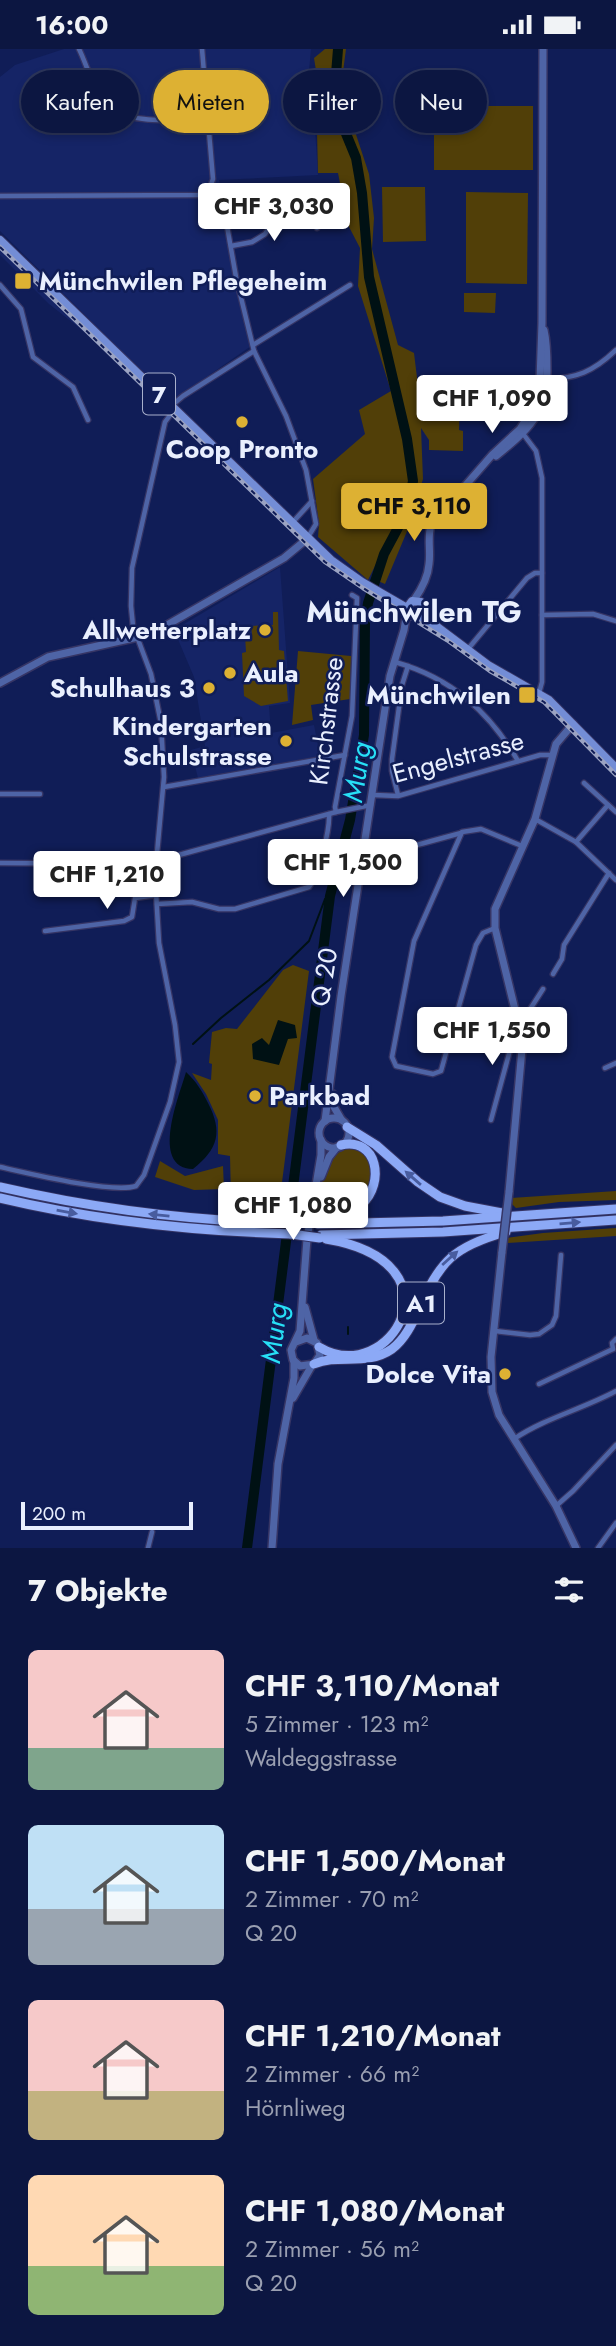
<!DOCTYPE html>
<html lang="de">
<meta charset="utf-8">
<style>
body{margin:0;font-family:Jost,sans-serif;background:#1a234c;color:#f1f3f6;height:100vh;display:flex;flex-direction:column;font-size:26px;white-space:nowrap}
*{box-sizing:border-box;margin:0}
p{font-size:23px;color:#9a9fb1}
.icon{flex:none;width:38px;height:38px;fill:none;stroke:currentColor;stroke-width:2;stroke-linecap:round;stroke-linejoin:round}
.map{position:relative;height:1499px;overflow:hidden}
.side{display:flex;flex-direction:column;background:#0c1641;flex:1}
.side>*{flex:none}
.guide{position:absolute;left:21px;top:21px;width:574px;height:63px;display:flex;gap:14px}
.scale{position:absolute;left:21px;bottom:18px;width:172px;box-sizing:border-box;padding-left:7px;border:4px solid #e9effe;border-top:0;font-size:19px;line-height:24px;white-space:nowrap;color:#e9effe;-webkit-text-stroke:5px #101d57;paint-order:stroke}
.price{position:absolute;translate:-50% -60px;padding:0 16px;border-radius:7px;background:#fff;color:#222;font-size:23px;line-height:46px;filter:drop-shadow(0 2px 4px #0008)}
.price::after{content:'';position:absolute;left:50%;top:42px;width:21px;height:16px;margin-left:-10px;background:inherit;clip-path:polygon(0 0,100% 0,50% 100%)}
.price.selected{background:#ddb133;color:#111}
ul{padding:0;list-style:none}
li{display:flex;align-items:center;gap:21px;height:175px;padding:0 28px}
li span{display:grid;place-items:center;flex:none;width:196px;height:140px;border-radius:10px;color:#555}
li>.icon{margin-inline-start:auto}
span .icon{width:84px;height:84px;fill:#fffc;stroke-width:1}
li b{font-size:30px}
h2{display:flex;justify-content:space-between;align-items:center;height:84px;padding:0 28px;font-size:30px}
.tag{padding:0 24px;border-radius:32px;background:#0c1641;box-shadow:0 4px 10px #0003,0 0 0 2px #2c355a;font-size:24px;line-height:63px}
.tag.selected{background:#ddb133;color:#111}
.status{display:flex;justify-content:space-between;align-items:center;height:49px;padding:0 35px;background:#0c1641;direction:ltr}
.status svg{height:19px;fill:currentColor}
.map>svg:first-child{display:block}
.built{fill:#152466}
.green{fill:#513f08}
.water{fill:#001114}
.lines{fill:none;stroke-linecap:round;stroke-linejoin:round}
.stream{stroke:#001114;stroke-width:2}
.river{stroke:#001114;stroke-width:10}
.street-casing{stroke:#363565;stroke-width:7}
.secondary-casing{stroke:#363565;stroke-width:10}
.primary-casing{stroke:#363565;stroke-width:10}
.highway-casing{stroke:#363565;stroke-width:11}
.street{stroke:#4e64a6;stroke-width:4.5}
.secondary{stroke:#4e64a6;stroke-width:7}
.primary{stroke:#738dd6;stroke-width:8}
.highway{stroke:#8ca9f6;stroke-width:9}
.rail-casing{stroke:#9ba3c2;stroke-width:4.5}
.rail{stroke:#101d57;stroke-width:2;stroke-dasharray:5;stroke-linecap:butt}
.secondary-bridge-casing{stroke:#363565;stroke-width:10;stroke-linecap:butt}
.highway-bridge-casing{stroke:#363565;stroke-width:11;stroke-linecap:butt}
.secondary-bridge{stroke:#4e64a6;stroke-width:7}
.highway-bridge{stroke:#8ca9f6;stroke-width:9}
.oneway{fill:#485c9f}
.poi-dot{fill:#ddb133;stroke:#101d57;stroke-width:2.5}
.labels{text-anchor:middle;dominant-baseline:central;stroke-width:5;stroke-linejoin:round;paint-order:stroke}
.shield{fill:#101d57;stroke:#a8b0cc;stroke-width:2}
.shield-label{font-size:24px;font-weight:bold;fill:#e9effe}
.poi-label{font-size:26px;font-weight:bold;fill:#e9effe;stroke:#101d57;text-anchor:end}
.street-label{font-size:26px;fill:#e9effe;stroke:#101d57}
.water-label{font-size:28px;font-style:italic;fill:#27e0f6;stroke:#101d57}
.quarter-label{font-size:30px;font-weight:bold;fill:#e9effe;stroke:#101d57}
</style>
<div class="status"><b>16:00</b><svg viewBox="0 0 49 12"><path d="M0 12V9h3v3zM5 12V6h3v6zM10 12V3h3v9zM15 12V0h3v12zM26 1h20v11H26zM47 4h2v5h-2z"/></svg></div>
<div class="map">
<svg width="616" height="1499" viewBox="0 0 616 1499">
<rect width="100%" height="100%" fill="#101d57"/>
<g class="built">
<polygon points="64,0 311,0 308,33 310,57 315,80 318,126 219,131 251,297 172,352 0,182 0,28 15,16"/>
<polygon points="0,195 296,484 327,512 364,538 362,541 318,510 91,288 49,255 0,206"/>
<polygon points="280,518 290,654 269,657 271,684 314,676 320,707 198,729 191,701 205,697 194,628 174,581"/>
</g>
<g class="green">
<polygon points="325,0 346,0 343,23 345,52 369,125 374,169 372,200 398,296 414,304 419,345 460,346 459,381 463,382 463,402 429,401 429,391 421,379 423,430 408,480 385,535 371,529 400,467 368,531 318,488 319,475 313,430 365,385 359,361 391,342 358,237 360,199 348,176 338,124 318,124 317,83 310,49 314,44 320,47 314,9"/>
<rect x="434" y="57" width="99" height="64"/>
<polygon points="382,138 425,138 426,192 383,193"/>
<polygon points="466,143 528,144 527,235 466,234"/>
<polygon points="464,244 496,244 495,264 464,263"/>
<polygon points="273,563 278,563 279,601 284,602 288,652 261,657 244,647 242,604 246,603 245,586 252,585 251,577 273,576"/>
<polygon points="298,602 351,607 350,650 311,656 313,671 292,676"/>
<polygon points="293,916 309,922 279,1157 231,1149 230,1107 218,1105 218,1071 206,1045 192,1024 211,1031 212,1015 209,1014 212,983 226,979 237,980 283,921"/>
<path d="M349 1099C354 1100 361 1101 365 1104 380 1117 370 1144 358 1155 347 1165 329 1166 315 1166 320 1144 322 1104 349 1099Z"/>
<polygon points="160,1112 185,1127 223,1117 224,1140 194,1141 155,1128"/>
<polygon points="616,1142 616,1151 559,1153 516,1159 511,1154 511,1149"/>
<polygon points="616,1179 616,1187 508,1194 507,1189 543,1184"/>
</g>
<g class="water">
<polygon points="278,971 295,976 297,989 288,990 279,1016 253,1010 252,995 262,989 269,996"/>
<path d="M186 1023C196 1032 202 1042 208 1054 223 1083 218 1100 193 1120 149 1119 180 1045 186 1023Z"/>
</g>
<g class="lines">
<g class="stream">
<polyline points="193,995 221,969 269,931 309,892 325,850 330,849"/>
<polyline points="348,1285 348,1278"/>
</g>
<polyline class="river" points="247,1499 330,847 350,771 364,686 365,573 368,554 384,505 407,462 413,432 407,390 369,228 362,144 356,109 340,70 335,38 338,0"/>
<defs>
<g id="street">
<path d="M79 0C87 16 95 46 108 58 124 75 185 71 208 72"/>
<polyline points="202,0 213,130 209,141"/>
<polyline points="209,141 220,151 224,160 236,228 254,302 286,367 306,421 316,475 308,488"/>
<polyline points="0,147 198,146 209,141"/>
<polyline points="231,197 252,193 265,185 271,176 301,158 310,161 317,179"/>
<polyline points="0,236 21,260 33,308 73,338 88,371"/>
<polyline points="253,296 350,236"/>
<path d="M545 331C577 329 593 323 616 301"/>
<polyline points="171,357 183,347 254,302"/>
<polyline points="521,382 536,402 542,429 542,633 539,644"/>
<polyline points="292,474 312,452"/>
<polyline points="542,566 593,565 616,572"/>
<polyline points="468,600 527,529 535,524 542,524"/>
<path d="M395 613C451 629 489 662 518 712"/>
<polyline points="584,734 616,763"/>
<polyline points="164,738 345,706"/>
<polyline points="0,745 40,745"/>
<polyline points="374,746 398,747 540,706 552,706"/>
<polyline points="398,746 392,722 392,710 402,636 408,617"/>
<polyline points="336,763 335,758 352,667 357,549 352,546"/>
<polyline points="535,770 576,793 616,831"/>
<polyline points="576,793 608,756"/>
<polyline points="391,803 461,784"/>
<polyline points="0,814 146,815 336,763 371,756"/>
<path d="M157 855 192 853 219 860H235L309 838C319 825 330 781 329 765"/>
<polyline points="495,879 483,884 476,896 441,1022 433,1025 396,1017 392,1008 414,892 462,783 481,780 522,797"/>
<polyline points="45,882 124,872 132,868 135,849 156,846"/>
<polyline points="553,925 562,910 564,896 609,824"/>
<polyline points="520,976 543,940"/>
<polyline points="605,1019 616,1014"/>
<polyline points="491,1071 513,990 520,986"/>
<path d="M0 1118C27 1124 113 1145 136 1137L144 1126 170 1053 179 1013 175 976 159 894 155 826 164 728 161 674 151 625 133 577 131 557 132 519 165 373 174 361"/>
<polyline points="495,1282 530,1286 539,1285 552,1276 556,1267 561,1206"/>
<polyline points="613,1300 612,1294 616,1290"/>
<polyline points="539,1335 613,1300"/>
<path d="M514 1390C545 1369 583 1360 616 1342"/>
<polyline points="556,1457 573,1442 616,1396"/>
<polyline points="148,1499 152,1483"/>
<polyline points="598,1499 616,1474"/>
</g>
<g id="secondary">
<path d="M496 407C528 381 548 364 547 320 547 307 547 294 544 281"/>
<path d="M414 551C421 541 428 529 429 515 431 501 427 490 431 476L492 406 520 380 536 354 540 331 542 274 543 0"/>
<polyline points="0,634 48,608 138,588 167,576 284,509 307,490"/>
<polyline points="333,1045 334,1058 341,1070"/>
<circle cx="334" cy="1084" r="15"/>
<polyline points="325,1072 341,947 390,627 404,581 407,562"/>
<polyline points="321,1128 329,1108 337,1098"/>
<polyline points="509,1143 522,1000 519,977 495,879 495,860 535,770 556,695 573,675"/>
<polyline points="502,1203 491,1308 492,1343 499,1366 556,1457 576,1499"/>
<polyline points="305,1258 314,1291"/>
<polyline points="296,1293 307,1289 317,1294 320,1306 314,1315 300,1317 293,1311 291,1301 300,1282 307,1190 321,1106 321,1091"/>
<polyline points="293,1349 311,1318"/>
<polyline points="272,1499 278,1415 294,1329 294,1312"/>
</g>
<g id="primary">
<polyline points="0,191 331,511 362,533 407,559"/>
<polyline points="424,561 421,567 416,568 409,565 407,559 412,552 421,553 434,575"/>
<polyline points="418,568 436,577 488,616 549,651 616,719"/>
</g>
<g id="highway">
<polyline points="347,1078 376,1096 418,1133 440,1148 465,1157 502,1164"/>
<path d="M0 1138C91 1159 183 1171 276 1174"/>
<path d="M0 1149C96 1172 192 1182 291 1185"/>
<path d="M322 1170C336 1168 351 1165 362 1155 385 1134 378 1088 341 1096"/>
<polyline points="318,1175 443,1172 616,1160"/>
<polyline points="321,1186 443,1183 616,1171"/>
<path d="M319 1298C390 1340 466 1213 326 1190"/>
<path d="M314 1315C339 1304 366 1318 392 1300 405 1290 412 1275 419 1260 439 1212 455 1197 506 1183"/>
</g>
</defs>
<use href="#street" class="street-casing"/>
<use href="#secondary" class="secondary-casing"/>
<use href="#primary" class="primary-casing"/>
<use href="#highway" class="highway-casing"/>
<use href="#street" class="street"/>
<use href="#secondary" class="secondary"/>
<use href="#primary" class="primary"/>
<use href="#highway" class="highway"/>
<defs>
<polyline id="rail" points="0,198 325,513 363,539 447,591 490,622 544,653 616,726"/>
</defs>
<use href="#rail" class="rail-casing"/>
<use href="#rail" class="rail"/>
<defs>
<polyline id="secondary-bridge" points="502,1203 509,1143"/>
<g id="highway-bridge">
<polyline points="276,1174 319,1171"/>
<polyline points="291,1185 320,1189"/>
</g>
</defs>
<use href="#secondary-bridge" class="secondary-bridge-casing"/>
<use href="#highway-bridge" class="highway-bridge-casing"/>
<use href="#secondary-bridge" class="secondary-bridge"/>
<use href="#highway-bridge" class="highway-bridge"/>
</g>
<defs><path id="oneway-solid" d="M-6-.8H1V-3.2L6.5 0L1 3.2V.8H-6Z" transform="scale(1.75)"/></defs>
<g class="oneway">
<use href="#oneway-solid" transform="translate(413 1129) rotate(-139)"/>
<use href="#oneway-solid" transform="translate(67 1163) rotate(10)"/>
<use href="#oneway-solid" transform="translate(159 1166) rotate(-174)"/>
<use href="#oneway-solid" transform="translate(570 1174) rotate(-5)"/>
<use href="#oneway-solid" transform="translate(450 1209) rotate(-42)"/>
</g>
<g class="poi-dot">
<rect x="14" y="223" width="18" height="18" rx="3.5"/>
<circle cx="242" cy="373" r="7"/>
<circle cx="265" cy="581" r="7"/>
<circle cx="230" cy="624" r="7"/>
<circle cx="209" cy="639" r="7"/>
<rect x="518" y="637" width="18" height="18" rx="3.5"/>
<circle cx="286" cy="692" r="7"/>
<circle cx="255" cy="1047" r="7"/>
<circle cx="505" cy="1325" r="7"/>
</g>
<g class="labels">
<g class="shield">
<rect x="143" y="324.5" width="32" height="41" rx="5"/>
<rect x="398" y="1233.5" width="46" height="41" rx="5"/>
</g>
<g class="shield-label">
<text x="159" y="345">7</text>
<text x="421" y="1254">A1</text>
</g>
<g class="poi-label">
<text x="39" y="232" text-anchor="start">Münchwilen Pflegeheim</text>
<text x="242" y="400" text-anchor="middle">Coop Pronto</text>
<text x="251" y="581">Allwetterplatz</text>
<text x="244" y="624" text-anchor="start">Aula</text>
<text x="195" y="639">Schulhaus 3</text>
<text x="511" y="646">Münchwilen</text>
<text x="272" y="677">Kindergarten<tspan x="272" dy="30">Schulstrasse</tspan></text>
<text x="269" y="1047" text-anchor="start">Parkbad</text>
<text x="491" y="1325">Dolce Vita</text>
</g>
<g class="street-label">
<text transform="translate(326 672) rotate(-83)">Kirchstrasse</text>
<text transform="translate(458 708) rotate(-15)">Engelstrasse</text>
<text transform="translate(324 928) rotate(-81)">Q 20</text>
</g>
<g class="water-label">
<text transform="translate(357 723) rotate(-81)">Murg</text>
<text transform="translate(274 1284) rotate(-83)">Murg</text>
</g>
<g class="quarter-label">
<text x="414" y="562">Münchwilen TG</text>
</g>
</g>
</svg>
<div class="scale">200 m</div>
<b class="price" style="left:274px;top:194px">CHF 3,030</b>
<b class="price" style="left:492px;top:386px">CHF 1,090</b>
<b class="price selected" style="left:414px;top:494px">CHF 3,110</b>
<b class="price" style="left:343px;top:850px">CHF 1,500</b>
<b class="price" style="left:107px;top:862px">CHF 1,210</b>
<b class="price" style="left:492px;top:1018px">CHF 1,550</b>
<b class="price" style="left:293px;top:1193px">CHF 1,080</b>
<div class="guide">
<a class="tag">Kaufen</a>
<a class="tag selected">Mieten</a>
<a class="tag">Filter</a>
<a class="tag">Neu</a>
</div>
</div>
<section class="side">
<h2>7 Objekte<svg class="icon" aria-label="filters" viewBox="0 0 24 24"><path d="M4 7h16M4 17h16"/><circle cx="9" cy="7" r="2"/><circle cx="15" cy="17" r="2"/></svg></h2>
<ul>
<li><span style="background:linear-gradient(#f6c9c9 70%,#7fa58c 0)"><svg class="icon" aria-label="home" viewBox="0 0 24 24"><path d="M3 11l9-7 9 7M6 9v11h12V9"/></svg></span><div><b>CHF 3,110/Monat</b><p>5 Zimmer · 123 m²</p><p>Waldeggstrasse</p></div></li>
<li><span style="background:linear-gradient(#bfe0f5 60%,#9aa5b1 0)"><svg class="icon" aria-label="home" viewBox="0 0 24 24"><path d="M3 11l9-7 9 7M6 9v11h12V9"/></svg></span><div><b>CHF 1,500/Monat</b><p>2 Zimmer · 70 m²</p><p>Q 20</p></div></li>
<li><span style="background:linear-gradient(#f6c9c9 65%,#c2b280 0)"><svg class="icon" aria-label="home" viewBox="0 0 24 24"><path d="M3 11l9-7 9 7M6 9v11h12V9"/></svg></span><div><b>CHF 1,210/Monat</b><p>2 Zimmer · 66 m²</p><p>Hörnliweg</p></div></li>
<li><span style="background:linear-gradient(#ffd9b3 65%,#8fb573 0)"><svg class="icon" aria-label="home" viewBox="0 0 24 24"><path d="M3 11l9-7 9 7M6 9v11h12V9"/></svg></span><div><b>CHF 1,080/Monat</b><p>2 Zimmer · 56 m²</p><p>Q 20</p></div></li>
</ul>
</section>
